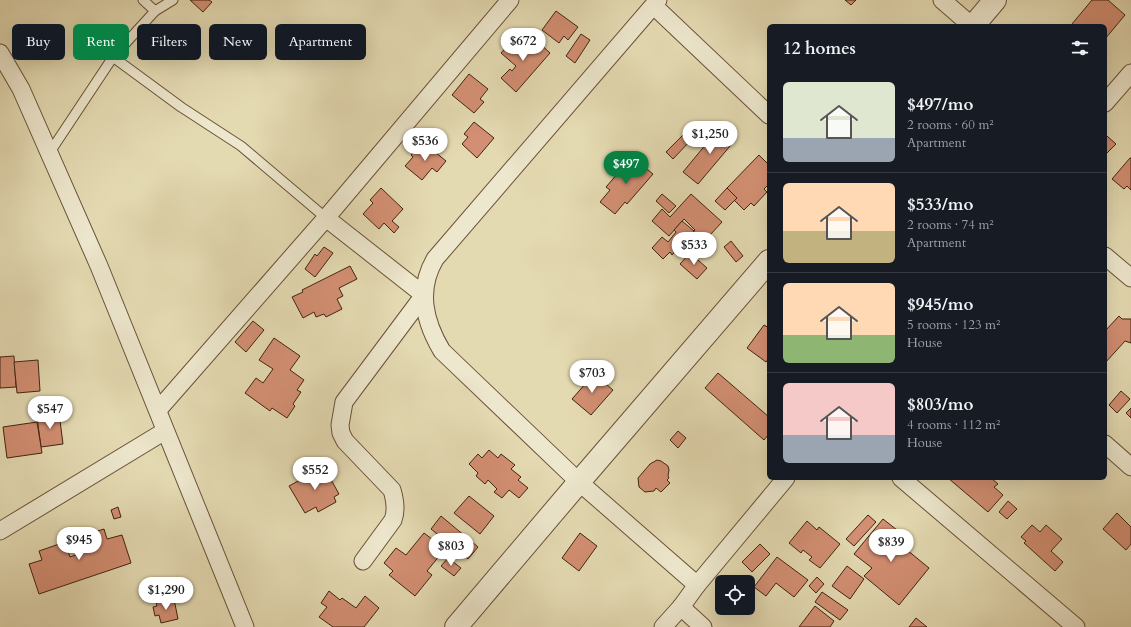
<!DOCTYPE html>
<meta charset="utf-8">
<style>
body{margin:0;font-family:Cardo,serif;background:#242831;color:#f1f3f6;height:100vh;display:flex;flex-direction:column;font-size:15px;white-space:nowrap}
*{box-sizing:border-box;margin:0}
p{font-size:13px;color:#9ea1a6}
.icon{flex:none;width:22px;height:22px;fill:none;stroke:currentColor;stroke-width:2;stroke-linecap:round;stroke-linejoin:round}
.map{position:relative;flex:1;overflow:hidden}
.side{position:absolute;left:767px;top:24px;width:340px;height:456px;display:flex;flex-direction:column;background:#171b24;border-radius:6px;box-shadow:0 4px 16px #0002}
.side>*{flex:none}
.banner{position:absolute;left:12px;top:24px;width:380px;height:36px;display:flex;gap:8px}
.buttons{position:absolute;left:715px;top:575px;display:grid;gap:8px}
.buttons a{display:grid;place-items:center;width:40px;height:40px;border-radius:6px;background:#171b24;box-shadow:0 4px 16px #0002;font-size:20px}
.price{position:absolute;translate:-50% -34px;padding:0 9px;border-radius:14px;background:#fff;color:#222;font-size:13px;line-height:26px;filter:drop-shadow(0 1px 2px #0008)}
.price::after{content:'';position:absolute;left:50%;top:24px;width:12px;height:9px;margin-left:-6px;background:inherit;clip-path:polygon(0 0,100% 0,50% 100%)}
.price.active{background:#0b8043;color:#fff}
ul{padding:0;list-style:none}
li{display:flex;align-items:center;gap:12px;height:100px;padding:0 16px}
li+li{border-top:1px solid #363941}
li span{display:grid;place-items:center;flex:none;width:112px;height:80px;border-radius:6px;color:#555}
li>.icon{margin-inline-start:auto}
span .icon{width:48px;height:48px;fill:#fffc;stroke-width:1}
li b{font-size:17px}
h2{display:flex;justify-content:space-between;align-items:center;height:48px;padding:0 16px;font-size:17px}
.chip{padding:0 14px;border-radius:6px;background:#171b24;box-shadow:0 4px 16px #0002;font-size:14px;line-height:36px}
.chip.active{background:#0b8043;color:#fff}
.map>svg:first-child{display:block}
.building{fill:#d38f73;stroke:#412310}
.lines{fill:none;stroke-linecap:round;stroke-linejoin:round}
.service-casing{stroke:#6a5138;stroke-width:11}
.minor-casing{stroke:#6a5138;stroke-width:19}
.tertiary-casing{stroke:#6a5138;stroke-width:24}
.service{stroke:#ede7cd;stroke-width:9}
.minor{stroke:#ede7cd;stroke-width:17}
.tertiary{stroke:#ede7cd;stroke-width:22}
</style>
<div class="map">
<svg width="1131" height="627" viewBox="0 0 1131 627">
<rect width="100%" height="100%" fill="#e4dab2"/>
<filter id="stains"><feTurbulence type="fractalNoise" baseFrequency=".005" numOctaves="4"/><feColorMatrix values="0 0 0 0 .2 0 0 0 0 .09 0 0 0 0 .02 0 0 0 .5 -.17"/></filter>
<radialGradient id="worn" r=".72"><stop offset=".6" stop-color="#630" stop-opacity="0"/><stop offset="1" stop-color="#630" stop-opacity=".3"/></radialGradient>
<g class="building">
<polygon points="190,0 209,0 212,2 203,12"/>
<polygon points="845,0 856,0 851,5"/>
<polygon points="1092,0 1108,0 1125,15 1105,39 1105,26 1073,26 1072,24"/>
<polygon points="556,11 578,27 568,40 564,36 559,43 542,30"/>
<polygon points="581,34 590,40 575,63 566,56"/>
<polygon points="517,36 532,49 538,42 550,53 516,92 501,78 510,69 512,71 516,66 501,53"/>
<polygon points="469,74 488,89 480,99 484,102 474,113 452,95"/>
<polygon points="474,122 494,138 477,158 462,144 468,137 464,134"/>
<polygon points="721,126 736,139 698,184 683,172"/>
<polygon points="684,134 691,140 673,159 666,152"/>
<polygon points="1107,136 1116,144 1107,153 1105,151 1105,138"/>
<polygon points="424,143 446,161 437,172 432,168 422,180 405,166 413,157 411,155 418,147 419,149"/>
<polygon points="759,155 769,165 769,184 764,189 767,192 754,206 751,203 744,210 734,200 737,198 727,188"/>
<polygon points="632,157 653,174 627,204 625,202 615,214 600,202 610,190 606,187"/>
<polygon points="1130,158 1131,158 1131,190 1127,186 1124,189 1112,179"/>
<polygon points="381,188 403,209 392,221 399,227 394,233 384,223 379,229 363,214 373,203 370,200"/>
<polygon points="727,188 737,198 725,210 715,201"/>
<polygon points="662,194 676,206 669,213 656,201"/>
<polygon points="691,194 722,222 700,246 689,237 695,230 684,219 669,236 652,221 662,209 670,217"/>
<polygon points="682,221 694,231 672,255 670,252 663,259 652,248 662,237 668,242 676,232 674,230"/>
<polygon points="731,241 743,256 736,262 724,247"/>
<polygon points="324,247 333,253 315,277 305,269 315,254 317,256"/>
<polygon points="690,253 707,268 697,279 680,264"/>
<polygon points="350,266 357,279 339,288 343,296 337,299 342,309 326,317 324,314 316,317 314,312 303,318 292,297 303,292 302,290"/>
<polygon points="1119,316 1122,319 1131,319 1131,343 1125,341 1105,363 1105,331"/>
<polygon points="253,321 264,330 246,352 235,342"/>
<polygon points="764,325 769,328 769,358 766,362 747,348"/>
<polygon points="274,338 300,356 290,370 304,380 297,390 301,392 293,404 295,406 287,418 272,408 270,411 245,393 256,378 263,383 273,369 259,360"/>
<polygon points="14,356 16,387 0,388 0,357"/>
<polygon points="38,360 40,391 17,393 14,362"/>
<polygon points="718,373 769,417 769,434 764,440 705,388"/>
<polygon points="594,374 613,390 591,415 572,399"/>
<polygon points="1121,391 1130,399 1117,413 1109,405"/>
<polygon points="1131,408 1131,418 1126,413"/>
<polygon points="59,413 63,444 41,447 37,417"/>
<polygon points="37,422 42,453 7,458 3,427"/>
<polygon points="678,431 686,438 678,448 670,440"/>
<polygon points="489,450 498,458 501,454 515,465 511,469 521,477 518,480 528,488 519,498 509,490 502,498 494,492 497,489 488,480 485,484 476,476 478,473 469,464 478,454 482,458"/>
<polygon points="657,460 661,461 668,466 669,470 668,476 669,478 667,480 670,483 661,492 656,488 654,491 645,492 639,487 638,478 650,464"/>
<polygon points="324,467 339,494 334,497 336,502 318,512 316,507 305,513 289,486"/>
<polygon points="948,478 991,478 998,484 994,487 1003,495 988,512"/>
<polygon points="469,496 494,516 480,534 454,513"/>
<polygon points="1008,501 1017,509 1007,519 999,512"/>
<polygon points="118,507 121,517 114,519 111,510"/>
<polygon points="1117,513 1131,527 1131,544 1126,550 1103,529"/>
<polygon points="868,515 876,522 854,546 846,539"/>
<polygon points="441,516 478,547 468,559 431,529"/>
<polygon points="883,519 902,534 896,541 929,568 899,605 864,576 872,568 854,554"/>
<polygon points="807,521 817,530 819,527 840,544 820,568 809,560 812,557 803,550 801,553 789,543"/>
<polygon points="1032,525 1040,532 1046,525 1062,539 1051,551 1063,562 1055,571 1024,543 1026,541 1021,537"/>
<polygon points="104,529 107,539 122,535 131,563 39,594 29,564 42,560 39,551 65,542 70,557 84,552 79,537"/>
<polygon points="424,533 445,549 427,571 432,575 415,596 389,575 393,571 384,563 396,548 406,555"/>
<polygon points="580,533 597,546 579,571 562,558"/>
<polygon points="760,544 770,554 752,572 742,562"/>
<polygon points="777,557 808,580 794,597 776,583 766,596 754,587"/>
<polygon points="448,558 461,568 454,576 441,566"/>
<polygon points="847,566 864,579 850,599 832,586"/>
<polygon points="817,577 824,584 816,593 809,586"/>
<polygon points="329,591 340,600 342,598 356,608 365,596 379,608 364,627 333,627 319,617 327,607 321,603"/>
<polygon points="822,592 848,610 840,620 815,602"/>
<polygon points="174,599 178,619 161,623 159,615 155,616 153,607 157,606 156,602"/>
<polygon points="815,606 834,621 830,627 799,627"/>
<polygon points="916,618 927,627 909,627"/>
</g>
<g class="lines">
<defs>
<g id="service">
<polyline points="143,0 155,11"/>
<polyline points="113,57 181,107 241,146 326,218"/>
<polyline points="50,152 113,57 155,11 173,0"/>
</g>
<g id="minor">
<path d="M658 0 435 259C417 290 424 321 442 351L579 482 697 585"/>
<polyline points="942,0 972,26"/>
<polyline points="654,6 769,115"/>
<polyline points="0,53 21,89 99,266 245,627"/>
<polyline points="1105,103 1131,73"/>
<path d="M326 218 424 295 344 402 340 425 341 433 345 441 392 490C395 500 397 510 393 520L363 561"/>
<polyline points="1105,256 1131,278"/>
<polyline points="158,410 326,218 510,0"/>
<polyline points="1105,444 1131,467"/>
<polyline points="901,478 1076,627"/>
<polyline points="0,531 165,431"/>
<polyline points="681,607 703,627"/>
<polyline points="663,627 681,607 697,585 786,478"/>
</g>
<g id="tertiary">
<polyline points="973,26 995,0"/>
<polyline points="456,627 579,482 769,261"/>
</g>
</defs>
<use href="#service" class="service-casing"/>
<use href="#minor" class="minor-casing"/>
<use href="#tertiary" class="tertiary-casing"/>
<use href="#service" class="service"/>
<use href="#minor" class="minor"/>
<use href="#tertiary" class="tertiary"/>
</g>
<rect width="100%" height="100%" filter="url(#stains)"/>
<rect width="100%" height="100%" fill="url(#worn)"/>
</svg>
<div class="buttons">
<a><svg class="icon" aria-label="locate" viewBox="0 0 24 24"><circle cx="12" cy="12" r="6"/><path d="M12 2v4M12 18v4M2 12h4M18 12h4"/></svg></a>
</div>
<b class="price" style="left:523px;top:62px">$672</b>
<b class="price" style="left:710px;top:155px">$1,250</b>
<b class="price" style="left:425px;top:162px">$536</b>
<b class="price active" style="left:626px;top:185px">$497</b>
<b class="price" style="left:694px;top:266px">$533</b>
<b class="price" style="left:592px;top:394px">$703</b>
<b class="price" style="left:50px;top:430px">$547</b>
<b class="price" style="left:315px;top:491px">$552</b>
<b class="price" style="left:79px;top:561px">$945</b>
<b class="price" style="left:891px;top:563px">$839</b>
<b class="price" style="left:451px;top:567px">$803</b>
<b class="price" style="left:166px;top:611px">$1,290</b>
<div class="banner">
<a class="chip">Buy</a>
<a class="chip active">Rent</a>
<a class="chip">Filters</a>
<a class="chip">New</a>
<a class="chip">Apartment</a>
</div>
<section class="side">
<h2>12 homes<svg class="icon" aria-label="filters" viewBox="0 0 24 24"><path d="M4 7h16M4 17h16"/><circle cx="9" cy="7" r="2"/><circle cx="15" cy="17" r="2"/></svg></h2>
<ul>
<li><span style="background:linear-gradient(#dfe7d0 70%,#9aa5b1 0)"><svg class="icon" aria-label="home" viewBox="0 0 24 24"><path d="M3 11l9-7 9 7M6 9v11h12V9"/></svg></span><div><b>$497/mo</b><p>2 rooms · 60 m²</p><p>Apartment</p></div></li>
<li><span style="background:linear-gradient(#ffd9b3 60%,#c2b280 0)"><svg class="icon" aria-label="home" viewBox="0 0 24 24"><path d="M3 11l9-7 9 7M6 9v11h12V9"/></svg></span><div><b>$533/mo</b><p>2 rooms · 74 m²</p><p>Apartment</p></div></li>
<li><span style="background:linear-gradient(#ffd9b3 65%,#8fb573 0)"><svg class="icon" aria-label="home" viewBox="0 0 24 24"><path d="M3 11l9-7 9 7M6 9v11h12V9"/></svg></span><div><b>$945/mo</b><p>5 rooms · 123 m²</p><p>House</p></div></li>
<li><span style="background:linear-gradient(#f6c9c9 65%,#9aa5b1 0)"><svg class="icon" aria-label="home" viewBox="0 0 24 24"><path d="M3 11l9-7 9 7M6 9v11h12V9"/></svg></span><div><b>$803/mo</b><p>4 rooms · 112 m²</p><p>House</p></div></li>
</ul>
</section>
</div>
